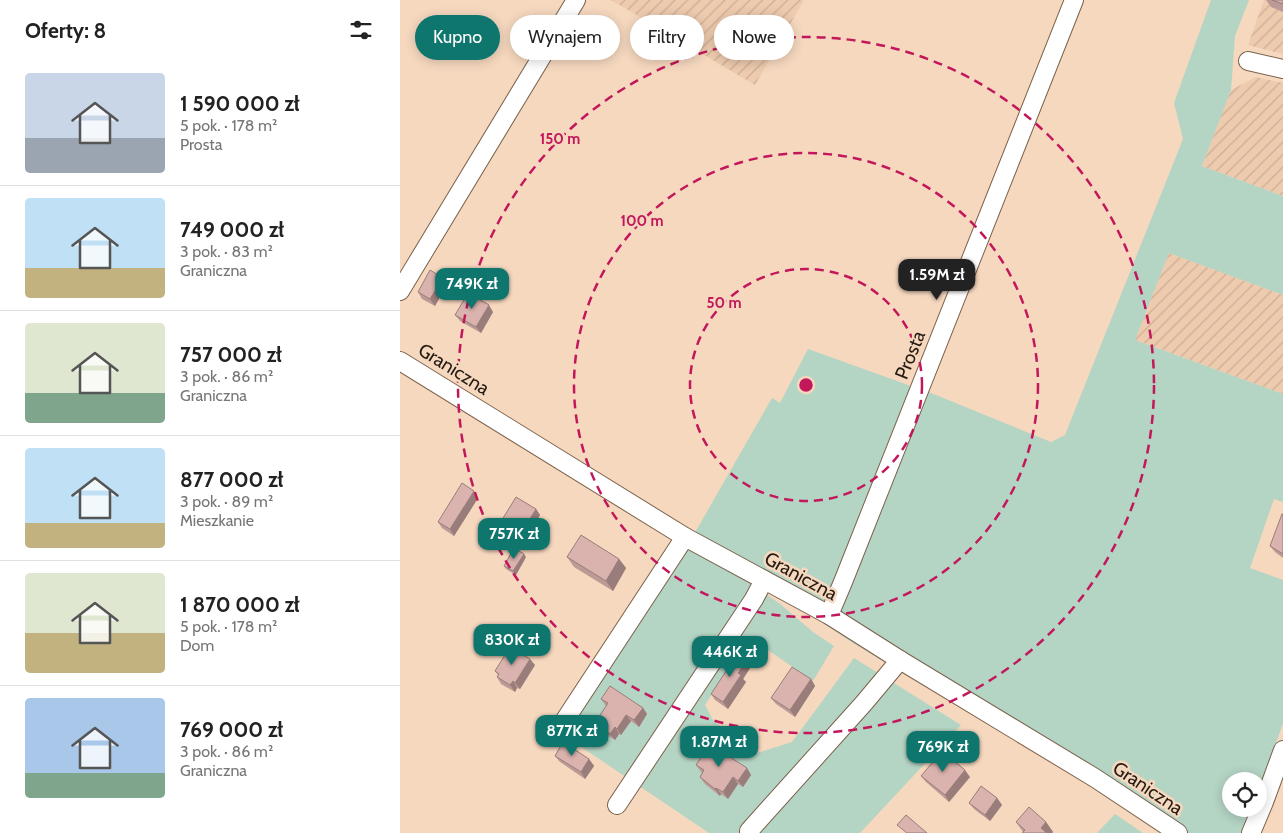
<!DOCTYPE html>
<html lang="pl">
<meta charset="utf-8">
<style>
body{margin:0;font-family:Cabin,sans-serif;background:#f6f6f6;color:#222;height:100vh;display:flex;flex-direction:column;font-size:19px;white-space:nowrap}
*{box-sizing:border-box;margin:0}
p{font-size:16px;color:#767676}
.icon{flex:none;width:28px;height:28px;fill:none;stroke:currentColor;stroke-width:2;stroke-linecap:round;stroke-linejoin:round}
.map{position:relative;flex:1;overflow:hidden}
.sheet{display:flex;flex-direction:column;background:#fff;width:400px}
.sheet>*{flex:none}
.banner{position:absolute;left:15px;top:15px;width:475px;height:45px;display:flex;gap:10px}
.fabs{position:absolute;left:822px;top:772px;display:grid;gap:10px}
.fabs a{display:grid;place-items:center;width:45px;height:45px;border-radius:50%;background:#fff;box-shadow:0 2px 12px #0003;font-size:25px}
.price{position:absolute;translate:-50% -42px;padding:0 11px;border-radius:10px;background:#0f766e;color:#fff;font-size:16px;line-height:32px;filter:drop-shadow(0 1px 2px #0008)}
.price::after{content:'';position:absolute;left:50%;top:30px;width:15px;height:11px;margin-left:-8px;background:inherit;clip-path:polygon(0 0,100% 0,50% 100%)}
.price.current{background:#222;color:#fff}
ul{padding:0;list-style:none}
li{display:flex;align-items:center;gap:15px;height:125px;padding:0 25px}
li+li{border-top:1px solid #e0e0e0}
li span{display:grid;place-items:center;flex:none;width:140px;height:100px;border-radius:5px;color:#555}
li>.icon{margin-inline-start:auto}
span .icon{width:60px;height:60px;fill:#fffc;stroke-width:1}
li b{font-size:21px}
h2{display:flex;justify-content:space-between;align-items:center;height:60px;padding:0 25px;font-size:21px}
.pill{padding:0 18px;border-radius:22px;background:#fff;box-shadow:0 2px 12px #0003;font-size:18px;line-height:45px}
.pill.current{background:#0f766e;color:#fff}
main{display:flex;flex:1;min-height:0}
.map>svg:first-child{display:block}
.industrial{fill:url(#industrial-furrows)}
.green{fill:#b4d4c4}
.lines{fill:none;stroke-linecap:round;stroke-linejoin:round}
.street-casing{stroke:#7a614b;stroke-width:20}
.street{stroke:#fff;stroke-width:18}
.wall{fill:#bc9a96}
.shaded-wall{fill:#997d7a}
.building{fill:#dbb3ae;stroke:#997d7a}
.ring{fill:none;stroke:#c2185b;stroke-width:2.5;stroke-dasharray:9 6}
.labels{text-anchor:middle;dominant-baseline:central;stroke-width:5;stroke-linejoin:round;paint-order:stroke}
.street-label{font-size:19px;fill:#251b12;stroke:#f6d8bf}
.centre{fill:#c2185b;stroke:#f6d8bf;stroke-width:2.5}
.ring-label{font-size:15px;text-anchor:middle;font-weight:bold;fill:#c2185b;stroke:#f6d8bf;stroke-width:5;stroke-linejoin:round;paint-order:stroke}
</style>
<main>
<section class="sheet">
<h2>Oferty: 8<svg class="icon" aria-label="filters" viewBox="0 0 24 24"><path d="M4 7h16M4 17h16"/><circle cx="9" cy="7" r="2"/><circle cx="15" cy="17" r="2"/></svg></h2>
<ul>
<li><span style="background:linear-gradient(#c9d6e8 65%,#9aa5b1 0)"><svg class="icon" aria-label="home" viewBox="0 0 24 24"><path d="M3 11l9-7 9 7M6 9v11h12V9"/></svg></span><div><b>1 590 000 zł</b><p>5 pok. · 178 m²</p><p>Prosta</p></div></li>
<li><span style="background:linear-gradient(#bfe0f5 70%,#c2b280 0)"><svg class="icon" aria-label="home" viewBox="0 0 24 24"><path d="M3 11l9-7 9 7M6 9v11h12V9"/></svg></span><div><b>749 000 zł</b><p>3 pok. · 83 m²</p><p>Graniczna</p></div></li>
<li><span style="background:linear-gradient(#dfe7d0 70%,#7fa58c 0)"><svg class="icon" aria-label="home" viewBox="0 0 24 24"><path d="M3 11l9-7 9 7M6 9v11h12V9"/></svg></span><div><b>757 000 zł</b><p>3 pok. · 86 m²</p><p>Graniczna</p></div></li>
<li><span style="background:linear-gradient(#bfe0f5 75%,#c2b280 0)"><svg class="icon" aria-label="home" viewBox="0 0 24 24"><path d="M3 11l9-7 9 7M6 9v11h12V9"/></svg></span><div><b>877 000 zł</b><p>3 pok. · 89 m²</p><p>Mieszkanie</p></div></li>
<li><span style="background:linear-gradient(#dfe7d0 60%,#c2b280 0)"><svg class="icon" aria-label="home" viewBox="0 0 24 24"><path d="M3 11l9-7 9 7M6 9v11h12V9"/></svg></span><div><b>1 870 000 zł</b><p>5 pok. · 178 m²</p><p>Dom</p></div></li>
<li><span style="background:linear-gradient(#a9c7e8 75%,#7fa58c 0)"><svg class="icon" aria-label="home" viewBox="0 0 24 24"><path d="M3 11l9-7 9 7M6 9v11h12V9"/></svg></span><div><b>769 000 zł</b><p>3 pok. · 86 m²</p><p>Graniczna</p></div></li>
</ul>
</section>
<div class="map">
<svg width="883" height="833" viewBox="0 0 883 833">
<defs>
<pattern id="industrial-furrows" width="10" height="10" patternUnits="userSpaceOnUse" patternTransform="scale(1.25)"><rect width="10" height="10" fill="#eecbae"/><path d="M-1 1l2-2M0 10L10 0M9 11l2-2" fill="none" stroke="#ccae95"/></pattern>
</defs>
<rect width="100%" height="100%" fill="#f6d8bf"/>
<g class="industrial">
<polygon points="211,0 404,0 355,85"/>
<polygon points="864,0 883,0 883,54 848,45"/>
<polygon points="856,77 883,83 883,196 802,166 831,90"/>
<polygon points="769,253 883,295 883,394 735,340"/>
</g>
<g class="green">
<polygon points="811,0 849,0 835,36 831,90 802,166 883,196 883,295 769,253 735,340 883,394 883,502 874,499 850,568 883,580 883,723 859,792 859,781 831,781 831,809 853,809 844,833 773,833 558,703 498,670 453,643 293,536 372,398 380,403 408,349 536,395 651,442 665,435 783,139 774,103"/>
<polygon points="287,547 294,547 379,603 413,632 434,646 413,681 349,637 305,705 313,720 354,754 392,742 454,658 561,725 460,833 309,833 162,734"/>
<polygon points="715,814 743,833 697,833"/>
</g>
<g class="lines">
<defs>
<g id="street">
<polyline points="848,61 883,69"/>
<polyline points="0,291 176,0"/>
<polyline points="0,361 285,537 429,615 500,660 695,778 778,833"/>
<polyline points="429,615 443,582 674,0"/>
<polyline points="159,729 285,537"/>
<polyline points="217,805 354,599 364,580"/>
<polyline points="349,831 464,703 500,660"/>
<polyline points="851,833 864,802 883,750"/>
</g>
</defs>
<use href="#street" class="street-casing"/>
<use href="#street" class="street"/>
</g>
<g class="wall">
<polygon points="866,0 883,0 883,12 871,7"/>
<polygon points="43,278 47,284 35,306 22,299 18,292"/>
<polygon points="93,312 81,333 60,321 55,315"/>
<polygon points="78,498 54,536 42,528 38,522"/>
<polygon points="136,509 140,515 121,547 101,535 97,528"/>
<polygon points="883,514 883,558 875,552 870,546"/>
<polygon points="126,557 116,575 106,569 104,566"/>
<polygon points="167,557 219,559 226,568 213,591 174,567"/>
<polygon points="135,665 120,689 117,688 115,692 101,684 97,677 98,675 95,671"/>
<polygon points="352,665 343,679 346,682 328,709 315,700 311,694"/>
<polygon points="411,679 415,686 395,717 376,704 371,698"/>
<polygon points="201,699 243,708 247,714 239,727 231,721 221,735 219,734 215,740 199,730 195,723 206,706"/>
<polygon points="155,756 189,759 194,766 185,779 160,762"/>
<polygon points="296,765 347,768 351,775 343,787 338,784 328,799 321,794 320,796 305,784 300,777 303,773 301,772"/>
<polygon points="521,776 570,777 549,802 526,782"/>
<polygon points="597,798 602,805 590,821 574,809 569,803"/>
<polygon points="616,822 646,822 653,832 652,833 622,833 623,832"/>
</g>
<g class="shaded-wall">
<polygon points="43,278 47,284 35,306 30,299"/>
<polygon points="89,305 93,312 81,333 76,327"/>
<polygon points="74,491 78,498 54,536 50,529"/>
<polygon points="136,509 140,515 121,547 117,540"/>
<polygon points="124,554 126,557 116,575 113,571"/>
<polygon points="219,559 226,568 213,591 206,581"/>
<polygon points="130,659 135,665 120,689 115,683"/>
<polygon points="348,659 352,665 343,679 346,682 328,709 323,702 338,673"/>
<polygon points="411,679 415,686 395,717 390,710"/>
<polygon points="113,681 117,688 115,692 110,685"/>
<polygon points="243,708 247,714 239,727 234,720"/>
<polygon points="226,715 231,721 221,735 217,729"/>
<polygon points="215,727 219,734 215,740 210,734"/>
<polygon points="189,759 194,766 185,779 181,772"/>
<polygon points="347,768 351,775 343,787 338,781"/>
<polygon points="565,770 570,777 549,802 545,795"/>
<polygon points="333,777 338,784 328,799 323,792"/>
<polygon points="316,788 321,794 320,796 315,789"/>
<polygon points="597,798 602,805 590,821 585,815"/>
<polygon points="646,822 653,832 652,833 644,833 641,828"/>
</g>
<g class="building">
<polygon points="872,0 883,0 883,4"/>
<polygon points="30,270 43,278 30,299 18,292"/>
<polygon points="68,293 89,305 76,327 55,315"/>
<polygon points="62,483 74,491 50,529 38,522"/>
<polygon points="116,497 136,509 117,540 97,528"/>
<polygon points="882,514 883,514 883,554 870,546"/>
<polygon points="181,535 219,559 206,581 167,557"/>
<polygon points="114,548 124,554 113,571 104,566"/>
<polygon points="110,647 130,659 115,683 113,681 110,685 97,677 99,674 95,671"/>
<polygon points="338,653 348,659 338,673 341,675 323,702 311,694"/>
<polygon points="392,667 411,679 390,710 371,698"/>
<polygon points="210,686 243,708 234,720 226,715 217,729 215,727 210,734 195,723 208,703 201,699"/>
<polygon points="163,742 189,759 181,772 155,756"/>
<polygon points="310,744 347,768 338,781 333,777 323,792 316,788 315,789 300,777 304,770 296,765"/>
<polygon points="542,751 565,770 545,795 521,776"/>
<polygon points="581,786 597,798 585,815 569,803"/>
<polygon points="629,807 646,822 641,828 647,833 622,833 625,830 616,822"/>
<polygon points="506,815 527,833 507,833 497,825"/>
</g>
<g class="ring">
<circle cx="406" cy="385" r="116"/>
<circle cx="406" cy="385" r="232"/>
<circle cx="406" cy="385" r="348"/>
</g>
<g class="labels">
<g class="street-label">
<text transform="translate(510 355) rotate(-68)">Prosta</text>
<text transform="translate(54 369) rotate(32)">Graniczna</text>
<text transform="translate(401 576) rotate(29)">Graniczna</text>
<text transform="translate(748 788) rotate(34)">Graniczna</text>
</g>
</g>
<circle cx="406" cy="385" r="8" class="centre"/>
<g class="ring-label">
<text x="160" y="144">150 m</text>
<text x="242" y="226">100 m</text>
<text x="324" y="308">50 m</text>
</g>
</svg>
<div class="fabs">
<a><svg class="icon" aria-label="locate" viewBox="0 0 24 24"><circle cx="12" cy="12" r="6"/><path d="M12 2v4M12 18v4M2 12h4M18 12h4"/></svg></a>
</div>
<b class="price current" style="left:537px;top:301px">1.59M zł</b>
<b class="price" style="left:72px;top:310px">749K zł</b>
<b class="price" style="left:114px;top:560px">757K zł</b>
<b class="price" style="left:112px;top:666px">830K zł</b>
<b class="price" style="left:330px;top:678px">446K zł</b>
<b class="price" style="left:172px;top:757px">877K zł</b>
<b class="price" style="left:319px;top:768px">1.87M zł</b>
<b class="price" style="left:543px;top:773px">769K zł</b>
<div class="banner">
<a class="pill current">Kupno</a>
<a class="pill">Wynajem</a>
<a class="pill">Filtry</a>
<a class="pill">Nowe</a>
</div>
</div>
</main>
